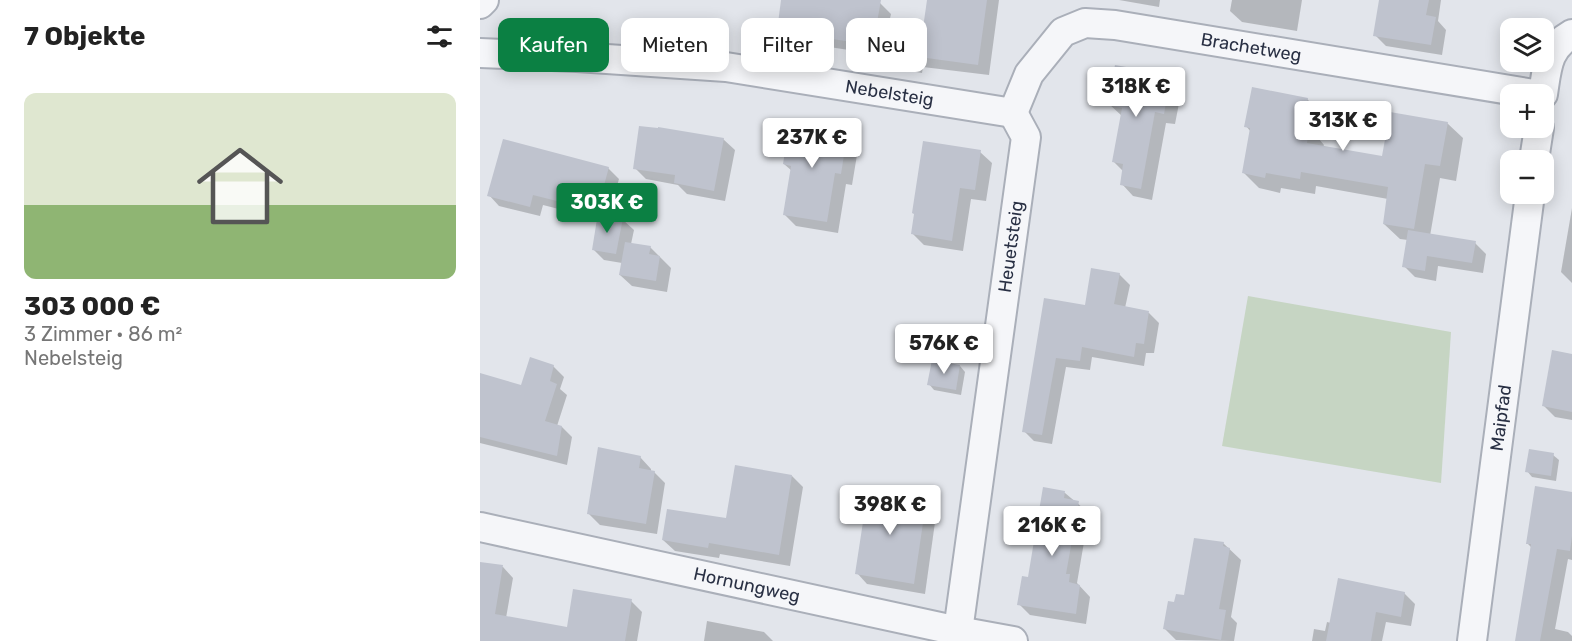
<!DOCTYPE html>
<html lang="de">
<meta charset="utf-8">
<style>
body{margin:0;font-family:Rubik,sans-serif;background:#f6f6f6;color:#222;height:100vh;display:flex;flex-direction:column;font-size:22px;white-space:nowrap}
*{box-sizing:border-box;margin:0}
p{font-size:20px;color:#767676}
.icon{flex:none;width:33px;height:33px;fill:none;stroke:currentColor;stroke-width:2;stroke-linecap:round;stroke-linejoin:round}
.map{position:relative;flex:1;overflow:hidden}
.panel{display:flex;flex-direction:column;background:#fff;width:480px}
.panel>*{flex:none}
.hud{position:absolute;left:18px;top:18px;width:570px;height:54px;display:flex;gap:12px}
.tools{position:absolute;left:1020px;top:18px;display:grid;gap:12px}
.tools a{display:grid;place-items:center;width:54px;height:54px;border-radius:12px;background:#fff;box-shadow:0 3px 15px #0003;font-size:30px}
.price{position:absolute;translate:-50% -51px;padding:0 14px;border-radius:6px;background:#fff;color:#222;font-size:20px;line-height:39px;filter:drop-shadow(0 2px 3px #0008)}
.price::after{content:'';position:absolute;left:50%;top:36px;width:18px;height:14px;margin-left:-9px;background:inherit;clip-path:polygon(0 0,100% 0,50% 100%)}
.price.current{background:#0b8043;color:#fff}
ul{padding:0;list-style:none}
li{display:grid;align-content:center;gap:12px;height:318px;padding:0 24px}
li span{display:grid;place-items:center;height:186px;border-radius:12px;color:#555}
li>.icon{margin-inline-start:auto}
span .icon{width:108px;height:108px;fill:#fffc;stroke-width:1}
li b{font-size:26px}
h2{display:flex;justify-content:space-between;align-items:center;height:72px;padding:0 24px;font-size:26px}
.pill{padding:0 21px;border-radius:12px;background:#fff;box-shadow:0 3px 15px #0003;font-size:21px;line-height:54px}
.pill.current{background:#0b8043;color:#fff}
main{display:flex;flex:1;min-height:0}
.map>svg:first-child{display:block}
.green{fill:#c6d5c3}
.shadow{fill:#0003}
.building{fill:#bfc3ce}
.lines{fill:none;stroke-linecap:round;stroke-linejoin:round}
.minor-casing{stroke:#aaafb9;stroke-width:32}
.minor{stroke:#f5f6f9;stroke-width:28}
.labels{text-anchor:middle;dominant-baseline:central;stroke-width:4.5;stroke-linejoin:round;paint-order:stroke}
.street-label{font-size:18px;fill:#293044;stroke:#f2f4f8}
</style>
<main>
<section class="panel">
<h2>7 Objekte<svg class="icon" aria-label="filters" viewBox="0 0 24 24"><path d="M4 7h16M4 17h16"/><circle cx="9" cy="7" r="2"/><circle cx="15" cy="17" r="2"/></svg></h2>
<ul>
<li><span style="background:linear-gradient(#dfe7d0 60%,#8fb573 0)"><svg class="icon" aria-label="home" viewBox="0 0 24 24"><path d="M3 11l9-7 9 7M6 9v11h12V9"/></svg></span><div><b>303 000 €</b><p>3 Zimmer · 86 m²</p><p>Nebelsteig</p></div></li>
</ul>
</section>
<div class="map">
<svg width="1092" height="641" viewBox="0 0 1092 641">
<rect width="100%" height="100%" fill="#e2e5eb"/>
<polygon class="green" points="768,296 971,332 961,483 742,446"/>
<g class="shadow">
<polygon points="303,0 382,0 400,3 411,14 407,32 443,37 448,0 519,0 509,75 443,67 442,73 406,67 395,56 395,54 310,41 299,31"/>
<polygon points="639,0 680,0 679,7"/>
<polygon points="752,0 822,0 817,31 762,22 750,11"/>
<polygon points="916,0 961,0 958,21 966,30 962,55 906,46 895,35"/>
<polygon points="690,76 702,88 695,124 686,123 672,200 653,196 642,184 644,172 634,162 642,116 629,104"/>
<polygon points="827,99 843,115 839,139 844,145 843,147 904,158 967,123 983,138 976,181 960,178 950,236 995,243 1006,254 1003,273 958,266 956,281 935,277 924,266 928,240 920,239 904,224 908,199 836,186 835,194 801,188 800,193 779,188 763,172 771,132 766,126"/>
<polygon points="367,132 379,143 372,185 366,184 358,233 316,226 305,215 312,171 304,164"/>
<polygon points="243,139 255,150 245,201 207,194 198,185 166,179 155,168"/>
<polygon points="500,152 512,163 506,201 491,199 483,251 444,245 433,234"/>
<polygon points="128,168 139,179 128,217 142,219 154,230 151,244 170,247 191,268 187,292 152,286 140,275 142,263 124,260 113,249 118,219 63,205 60,216 19,206 9,195"/>
<polygon points="1092,208 1092,283 1081,272"/>
<polygon points="639,274 650,285 645,308 669,313 679,323 674,353 666,353 664,366 612,357 610,370 586,367 572,444 554,441 544,431 565,299 606,306"/>
<polygon points="1092,355 1092,420 1075,417 1064,406"/>
<polygon points="73,366 84,377 80,389 87,395 77,426 82,427 92,437 87,465 0,443 0,375 42,387"/>
<polygon points="480,366 485,372 481,395 454,390 449,384"/>
<polygon points="1073,455 1079,460 1076,481 1052,477 1047,471"/>
<polygon points="160,457 171,469 171,472 174,472 185,483 177,534 120,525 109,514"/>
<polygon points="312,476 323,487 310,566 240,554 239,558 195,551 183,540 247,520"/>
<polygon points="564,488 585,493 609,513 597,583 610,597 606,624 550,615 539,604 549,579"/>
<polygon points="1092,494 1092,560 1088,559 1075,629 1088,632 1092,636 1092,641 1036,641 1052,548 1047,543"/>
<polygon points="423,498 446,498 457,508 445,594 387,584 377,573"/>
<polygon points="743,543 761,560 751,617 757,623 754,641 696,640 685,629 695,604 705,596"/>
<polygon points="0,563 23,567 33,578 26,618 57,641 0,641"/>
<polygon points="924,593 935,604 931,626 906,622 902,641 832,641 834,629 845,631 847,622 851,623"/>
<polygon points="151,601 162,612 157,641 86,641"/>
<polygon points="227,621 284,632 293,641 224,641"/>
</g>
<g class="building">
<polygon points="301,0 401,0 393,45 297,31"/>
<polygon points="447,0 507,0 498,65 432,56 431,62 393,56 397,29 442,35"/>
<polygon points="899,0 949,0 946,15 956,17 951,45 893,36"/>
<polygon points="635,65 691,75 684,114 675,112 661,189 640,185 643,164 632,162 642,108 627,105"/>
<polygon points="772,87 828,98 823,126 829,128 827,143 902,156 910,112 968,122 960,166 945,164 934,229 903,224 908,187 821,172 820,179 786,173 785,178 762,173 770,128 764,127"/>
<polygon points="310,120 368,130 361,174 355,173 347,222 303,215 311,166 303,164"/>
<polygon points="159,126 178,128 178,127 244,138 234,191 194,183 195,175 153,169"/>
<polygon points="23,139 129,167 117,211 53,195 50,207 7,196"/>
<polygon points="443,141 501,150 495,190 480,188 472,241 431,234 434,214 432,213"/>
<polygon points="118,213 143,218 136,254 112,250"/>
<polygon points="928,230 996,241 992,263 947,256 945,271 922,267"/>
<polygon points="145,242 171,246 169,254 180,256 176,281 139,275"/>
<polygon points="611,268 640,273 634,304 669,311 664,344 656,343 654,357 602,347 600,361 576,358 562,435 542,432 564,298 605,305"/>
<polygon points="1072,350 1092,354 1092,412 1062,406"/>
<polygon points="50,357 74,365 70,381 77,384 65,421 82,426 77,456 0,437 0,373 41,385"/>
<polygon points="452,360 480,365 476,390 447,385"/>
<polygon points="118,447 161,456 159,468 175,471 166,524 107,514"/>
<polygon points="1049,449 1074,453 1071,476 1045,472"/>
<polygon points="255,465 312,475 299,555 229,543 228,548 182,540 187,509 246,518"/>
<polygon points="1055,486 1092,492 1092,536 1090,551 1077,549 1060,641 1035,641 1051,544 1046,544"/>
<polygon points="563,487 585,491 584,498 599,501 586,574 590,574 589,582 600,585 596,614 537,605 542,576 548,577"/>
<polygon points="383,489 422,497 423,492 447,496 434,584 375,574 383,522 379,515"/>
<polygon points="714,538 744,542 743,546 750,548 739,609 746,610 741,640 683,629 688,601 694,602 696,594 704,595"/>
<polygon points="0,562 23,565 15,614 87,627 93,589 152,599 145,641 0,641"/>
<polygon points="858,578 925,592 921,617 896,612 891,641 846,641"/>
</g>
<g class="lines">
<defs>
<g id="minor">
<polyline points="0,4 4,0"/>
<path id="s1" d="M0 53 97 57 246 67 533 113"/>
<path d="M1063 94C1067 68 1067 48 1092 34"/>
<path id="s2" d="M533 113 549 74 583 32 605 23 635 25 1054 94"/>
<polyline points="1054,160 1059,128"/>
<path id="s3" d="M0 527 478 631 533 641"/>
<path id="s4" d="M478 631 546 137 533 113"/>
<path id="s5" d="M992 641 1050 194"/>
</g>
</defs>
<use href="#minor" class="minor-casing"/>
<use href="#minor" class="minor"/>
</g>
<g class="labels">
<g class="street-label">
<text stroke="none"><textPath href="#s2" startOffset="288">Brachetweg</textPath></text>
<text stroke="none"><textPath href="#s1" startOffset="412">Nebelsteig</textPath></text>
<text stroke="none"><textPath href="#s4" startOffset="388">Heuetsteig</textPath></text>
<text stroke="none"><textPath href="#s5" startOffset="225">Maipfad</textPath></text>
<text stroke="none"><textPath href="#s3" startOffset="273">Hornungweg</textPath></text>
</g>
</g>
</svg>
<div class="tools">
<a><svg class="icon" aria-label="layers" viewBox="0 0 24 24"><path d="M12 4l9 5-9 5-9-5zM3 14l9 5 9-5"/></svg></a>
<a>+</a>
<a>−</a>
</div>
<b class="price" style="left:656px;top:118px">318K €</b>
<b class="price" style="left:863px;top:152px">313K €</b>
<b class="price" style="left:332px;top:169px">237K €</b>
<b class="price current" style="left:127px;top:234px">303K €</b>
<b class="price" style="left:464px;top:375px">576K €</b>
<b class="price" style="left:410px;top:536px">398K €</b>
<b class="price" style="left:572px;top:557px">216K €</b>
<div class="hud">
<a class="pill current">Kaufen</a>
<a class="pill">Mieten</a>
<a class="pill">Filter</a>
<a class="pill">Neu</a>
</div>
</div>
</main>
